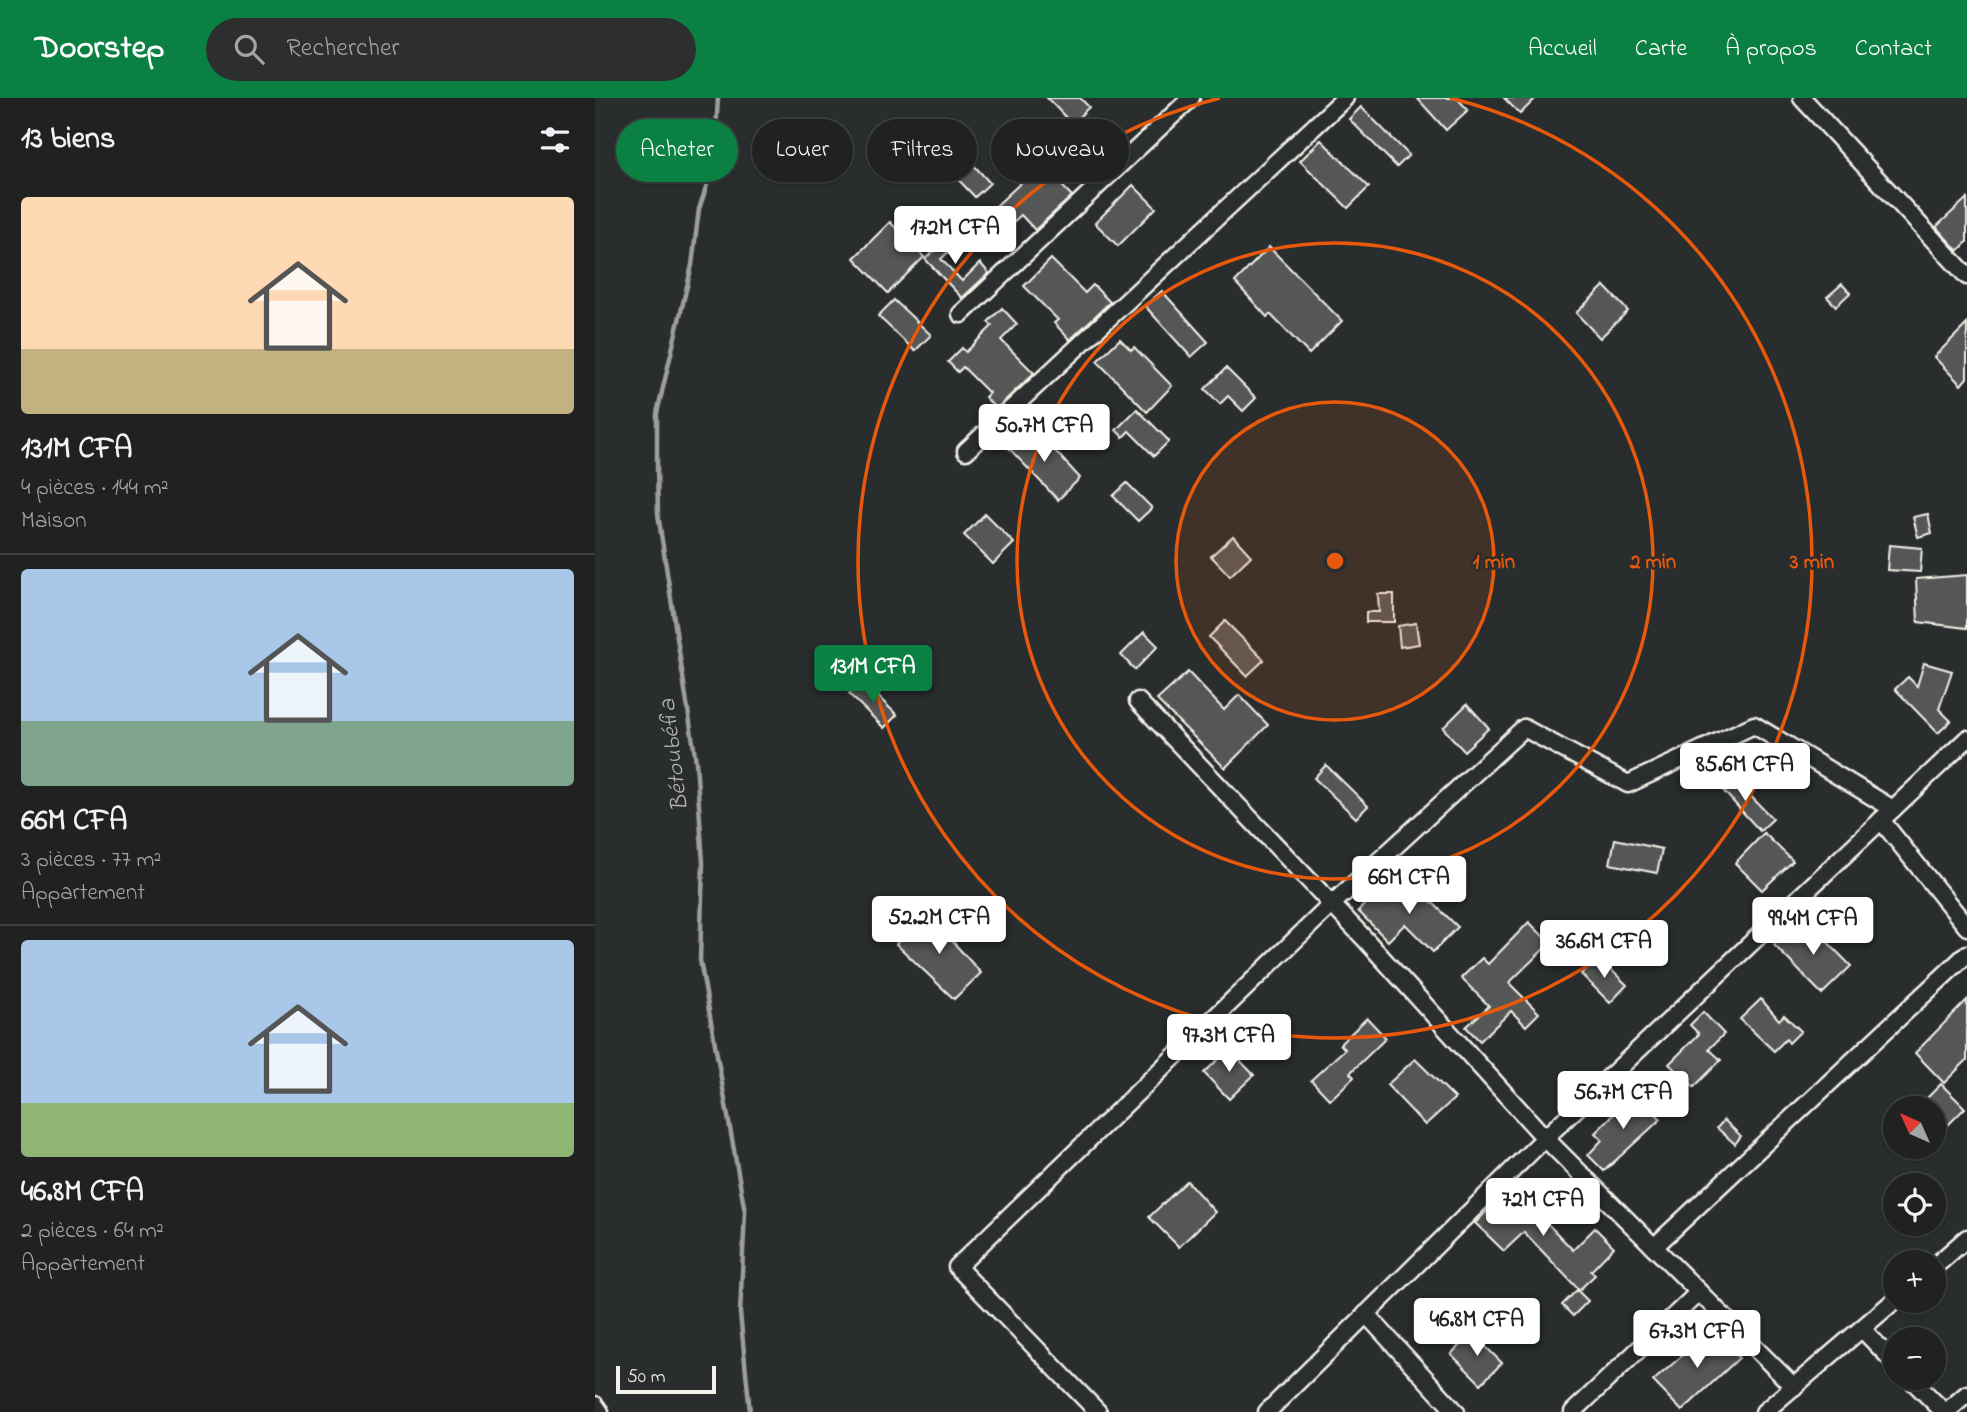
<!DOCTYPE html>
<html lang="fr">
<meta charset="utf-8">
<style>
body{margin:0;font-family:"Indie Flower",sans-serif;background:#2d2f2f;color:#f1f3f6;height:100vh;display:flex;flex-direction:column;font-size:26px;white-space:nowrap}
*{box-sizing:border-box;margin:0}
p{font-size:23px;color:#a2a4a5}
.icon{flex:none;width:38px;height:38px;fill:none;stroke:currentColor;stroke-width:2;stroke-linecap:round;stroke-linejoin:round}
.map{position:relative;flex:1;overflow:hidden}
.details{display:flex;flex-direction:column;background:#202222;width:595px}
.details>*{flex:none}
.hud{position:absolute;left:21px;top:21px;width:665px;height:63px;display:flex;gap:14px}
.needle{width:46px;rotate:315deg}
.controls{position:absolute;left:1288px;top:998px;display:grid;gap:14px}
.controls a{display:grid;place-items:center;width:63px;height:63px;border-radius:50%;background:#202222;box-shadow:0 2px 5px #0004,0 0 0 2px #3d3f40;font-size:35px}
.scale{position:absolute;left:21px;bottom:18px;width:100px;box-sizing:border-box;padding-left:7px;border:4px solid #f4f1e8;border-top:0;font-size:19px;line-height:24px;white-space:nowrap;color:#f4f1e8;-webkit-text-stroke:5px #2a2d2e;paint-order:stroke}
.price{position:absolute;translate:-50% -60px;padding:0 16px;border-radius:7px;background:#fff;color:#222;font-size:23px;line-height:46px;filter:drop-shadow(0 2px 4px #0008)}
.price::after{content:'';position:absolute;left:50%;top:42px;width:21px;height:16px;margin-left:-10px;background:inherit;clip-path:polygon(0 0,100% 0,50% 100%)}
.price.active{background:#0b8043;color:#fff}
ul{padding:0;list-style:none}
li{display:grid;align-content:center;gap:14px;height:371px;padding:0 21px}
li+li{border-top:2px solid #3d3f40}
li span{display:grid;place-items:center;height:217px;border-radius:7px;color:#555}
li>.icon{margin-inline-start:auto}
span .icon{width:126px;height:126px;fill:#fffc;stroke-width:1}
li b{font-size:30px}
h2{display:flex;justify-content:space-between;align-items:center;height:84px;padding:0 21px;font-size:30px}
.chip{padding:0 24px;border-radius:32px;background:#202222;box-shadow:0 2px 5px #0004,0 0 0 2px #3d3f40;font-size:24px;line-height:63px}
.chip.active{background:#0b8043;color:#fff}
header{display:flex;align-items:center;gap:42px;box-sizing:border-box;height:98px;padding:0 35px;background:#0b8043;color:#fff}
header strong{font-size:33px}
nav{display:flex;gap:38px;margin-inline-start:auto;font-size:24px}
.search{width:490px;height:63px;background:#2d2f2f;display:flex;align-items:center;gap:18px;box-sizing:border-box;padding:0 24px;border-radius:38px;color:#a2a4a5;font-size:26px}
main{display:flex;flex:1;min-height:0}
.map>svg:first-child{display:block}
.lines{fill:none;stroke-linecap:round;stroke-linejoin:round}
.stream{stroke:#9f9f9a;stroke-width:4.5}
.building{fill:#555756;stroke:#f4f1e8;stroke-width:2}
.street-casing{stroke:#f4f1e8;stroke-width:21}
.street{stroke:#2a2d2e;stroke-width:16}
.ring{fill:none;stroke:#e8590c;stroke-width:3.5}
.labels{text-anchor:middle;dominant-baseline:central;stroke-width:5;stroke-linejoin:round;paint-order:stroke}
.water-label{font-size:24px;font-style:italic;fill:#b5b3ae;stroke:#2a2d2e}
.centre{fill:#e8590c;stroke:#2a2d2e;stroke-width:3.5}
.ring-label{font-size:21px;text-anchor:middle;font-weight:bold;fill:#e8590c;stroke:#2a2d2e;stroke-width:5;stroke-linejoin:round;paint-order:stroke}
</style>
<header>
<strong>Doorstep</strong>
<div class="search"><svg class="icon" aria-label="search" viewBox="0 0 24 24"><circle cx="10" cy="10" r="6"/><path d="M15 15l6 6"/></svg>Rechercher</div>
<nav><a>Accueil</a><a>Carte</a><a>À propos</a><a>Contact</a></nav>
</header>
<main>
<section class="details">
<h2>13 biens<svg class="icon" aria-label="filters" viewBox="0 0 24 24"><path d="M4 7h16M4 17h16"/><circle cx="9" cy="7" r="2"/><circle cx="15" cy="17" r="2"/></svg></h2>
<ul>
<li><span style="background:linear-gradient(#ffd9b3 70%,#c2b280 0)"><svg class="icon" aria-label="home" viewBox="0 0 24 24"><path d="M3 11l9-7 9 7M6 9v11h12V9"/></svg></span><div><b>131M CFA</b><p>4 pièces · 144 m²</p><p>Maison</p></div></li>
<li><span style="background:linear-gradient(#a9c7e8 70%,#7fa58c 0)"><svg class="icon" aria-label="home" viewBox="0 0 24 24"><path d="M3 11l9-7 9 7M6 9v11h12V9"/></svg></span><div><b>66M CFA</b><p>3 pièces · 77 m²</p><p>Appartement</p></div></li>
<li><span style="background:linear-gradient(#a9c7e8 75%,#8fb573 0)"><svg class="icon" aria-label="home" viewBox="0 0 24 24"><path d="M3 11l9-7 9 7M6 9v11h12V9"/></svg></span><div><b>46.8M CFA</b><p>2 pièces · 64 m²</p><p>Appartement</p></div></li>
</ul>
</section>
<div class="map">
<svg width="1372" height="1314" viewBox="0 0 1372 1314">
<rect width="100%" height="100%" fill="#2a2d2e"/>
<filter id="ink" filterUnits="userSpaceOnUse"><feTurbulence type="fractalNoise" baseFrequency=".0143" numOctaves="2"/><feDisplacementMap in="SourceGraphic" scale="14" xChannelSelector="R" yChannelSelector="G"/><feConvolveMatrix kernelMatrix="1 2 1 2 8 2 1 2 1" color-interpolation-filters="sRGB"/></filter>
<g filter="url(#ink)">
<g class="lines">
<polyline class="stream" points="123,0 119,66 104,111 97,167 62,315 62,368 63,416 101,664 108,765 105,862 150,1114 145,1215 155,1314"/>
</g>
<g class="building">
<polygon points="452,0 485,0 494,9 477,26"/>
<polygon points="822,0 862,0 873,12 851,32"/>
<polygon points="909,0 941,0 925,16"/>
<polygon points="766,9 814,57 802,69 754,21"/>
<polygon points="726,42 774,89 753,110 705,63"/>
<polygon points="373,61 395,85 380,99 358,76"/>
<polygon points="446,66 477,98 440,132 426,117 389,151 373,134"/>
<polygon points="538,87 561,110 523,148 500,125"/>
<polygon points="1372,100 1372,144 1363,153 1341,129"/>
<polygon points="295,124 329,159 293,195 259,160"/>
<polygon points="366,128 373,135 346,161 367,183 385,165 394,175 367,200 330,161"/>
<polygon points="674,149 747,223 714,256 675,216 672,219 640,184"/>
<polygon points="456,161 490,195 498,187 515,204 475,242 459,225 463,222 429,188"/>
<polygon points="1247,186 1255,195 1241,208 1232,199"/>
<polygon points="1009,188 1033,213 1005,240 981,215"/>
<polygon points="567,193 613,244 596,259 550,208"/>
<polygon points="299,202 336,237 320,253 283,218"/>
<polygon points="407,210 422,226 406,242 439,275 401,311 390,299 394,295 368,269 363,274 353,264 367,250 371,254 397,228 393,224"/>
<polygon points="1372,226 1372,280 1366,287 1339,259"/>
<polygon points="525,241 536,252 539,249 577,288 552,314 502,263"/>
<polygon points="631,270 661,300 648,313 633,298 625,306 610,291"/>
<polygon points="542,311 574,343 559,358 534,333 528,339 521,332"/>
<polygon points="441,332 485,380 463,402 409,345 417,337 427,346"/>
<polygon points="532,385 557,410 543,423 518,398"/>
<polygon points="390,416 419,445 398,466 369,437"/>
<polygon points="1333,416 1337,435 1323,439 1318,419"/>
<polygon points="638,438 656,458 635,478 616,458"/>
<polygon points="1294,447 1327,450 1325,474 1292,472"/>
<polygon points="1372,477 1372,530 1323,524 1321,481"/>
<polygon points="783,496 799,496 799,524 771,524 771,514 784,514"/>
<polygon points="630,523 669,562 652,578 614,539"/>
<polygon points="821,525 824,546 805,549 803,528"/>
<polygon points="549,534 563,548 540,572 526,557"/>
<polygon points="1329,565 1357,573 1344,611 1356,623 1343,635 1300,591 1313,579 1322,588"/>
<polygon points="593,574 629,612 644,597 673,627 630,670 562,602"/>
<polygon points="267,583 302,617 289,630 254,596"/>
<polygon points="872,606 894,630 869,653 848,630"/>
<polygon points="731,667 773,708 761,720 719,680"/>
<polygon points="1134,676 1178,721 1165,733 1123,687"/>
<polygon points="1169,735 1198,763 1167,792 1140,765"/>
<polygon points="1020,741 1067,751 1062,775 1015,766"/>
<polygon points="812,780 863,829 838,854 810,826 793,843 763,813 778,798 785,805"/>
<polygon points="332,815 386,875 359,901 301,846"/>
<polygon points="934,824 955,845 914,885 944,915 931,928 916,913 885,943 871,929 894,908 866,880 887,860 893,866"/>
<polygon points="1213,824 1256,868 1227,896 1179,847 1194,832 1200,837"/>
<polygon points="1003,859 1032,887 1015,905 986,876"/>
<polygon points="1166,901 1184,922 1189,917 1206,933 1194,945 1191,941 1179,953 1145,921"/>
<polygon points="1372,902 1372,962 1349,985 1320,955"/>
<polygon points="1108,914 1129,936 1114,951 1126,962 1099,989 1074,966 1104,936 1095,927"/>
<polygon points="772,920 791,940 755,975 759,979 735,1002 716,982 750,951 745,946"/>
<polygon points="634,951 659,977 634,1001 609,975"/>
<polygon points="820,961 860,1000 830,1027 792,987"/>
<polygon points="1346,986 1370,1010 1352,1028 1339,1014 1339,1010 1328,1004"/>
<polygon points="1040,995 1066,1021 1009,1073 993,1057 1007,1042 1000,1035"/>
<polygon points="1129,1022 1146,1038 1140,1046 1122,1030"/>
<polygon points="592,1083 620,1114 584,1149 554,1119"/>
<polygon points="917,1089 978,1152 1000,1130 1019,1149 996,1173 1000,1177 984,1192 929,1134 909,1153 880,1125"/>
<polygon points="982,1192 993,1203 978,1218 967,1207"/>
<polygon points="1119,1230 1144,1260 1087,1313 1058,1283"/>
<polygon points="877,1235 907,1265 886,1286 856,1256"/>
</g>
<g class="lines">
<defs>
<g id="street">
<polyline points="1207,0 1372,178"/>
<polyline points="366,216 596,0"/>
<polyline points="371,353 750,0"/>
<polyline points="543,603 769,840 950,1040 1199,1289"/>
<polyline points="1286,722 1372,829"/>
<polyline points="1059,1149 1372,856"/>
<polyline points="1339,1169 1372,1140"/>
<polyline points="771,1216 861,1314"/>
<polyline points="1267,1231 1300,1265"/>
<polyline points="1314,1279 1349,1314"/>
<polyline points="0,1307 5,1314"/>
<polyline points="503,1314 362,1169 737,806 929,630 1033,686 1159,627 1298,711"/>
<polyline points="672,1314 950,1040 1372,641"/>
<polyline points="978,1314 1104,1194"/>
<polyline points="1169,1314 1300,1202"/>
<polyline points="1351,1314 1372,1296"/>
</g>
</defs>
<use href="#street" class="street-casing"/>
<use href="#street" class="street"/>
</g>
</g>
<circle cx="740" cy="463" r="159" fill="#e8590c" fill-opacity=".12"/>
<g class="ring">
<circle cx="740" cy="463" r="159"/>
<circle cx="740" cy="463" r="318"/>
<path d="M855 0A477 477 0 1 1 625 0"/>
</g>
<g class="labels">
<g class="water-label">
<text transform="translate(80 657) rotate(-97)">Bétoubéfia</text>
</g>
</g>
<circle cx="740" cy="463" r="10" class="centre"/>
<g class="ring-label">
<text x="899" y="470">1 min</text>
<text x="1058" y="470">2 min</text>
<text x="1217" y="470">3 min</text>
</g>
</svg>
<div class="controls">
<a><svg class="needle" viewBox="-14 -14 28 28"><path d="M0-13l5 13h-10z" fill="#e53935"/><path d="M0 13l5-13h-10z" fill="#a2a4a5"/></svg></a>
<a><svg class="icon" aria-label="locate" viewBox="0 0 24 24"><circle cx="12" cy="12" r="6"/><path d="M12 2v4M12 18v4M2 12h4M18 12h4"/></svg></a>
<a>+</a>
<a>−</a>
</div>
<div class="scale">50 m</div>
<b class="price" style="left:360px;top:168px">172M CFA</b>
<b class="price" style="left:449px;top:366px">50.7M CFA</b>
<b class="price active" style="left:278px;top:607px">131M CFA</b>
<b class="price" style="left:1150px;top:705px">85.6M CFA</b>
<b class="price" style="left:814px;top:818px">66M CFA</b>
<b class="price" style="left:344px;top:858px">52.2M CFA</b>
<b class="price" style="left:1218px;top:859px">99.4M CFA</b>
<b class="price" style="left:1009px;top:882px">36.6M CFA</b>
<b class="price" style="left:634px;top:976px">97.3M CFA</b>
<b class="price" style="left:1028px;top:1033px">56.7M CFA</b>
<b class="price" style="left:948px;top:1140px">72M CFA</b>
<b class="price" style="left:882px;top:1260px">46.8M CFA</b>
<b class="price" style="left:1102px;top:1272px">67.3M CFA</b>
<div class="hud">
<a class="chip active">Acheter</a>
<a class="chip">Louer</a>
<a class="chip">Filtres</a>
<a class="chip">Nouveau</a>
</div>
</div>
</main>
